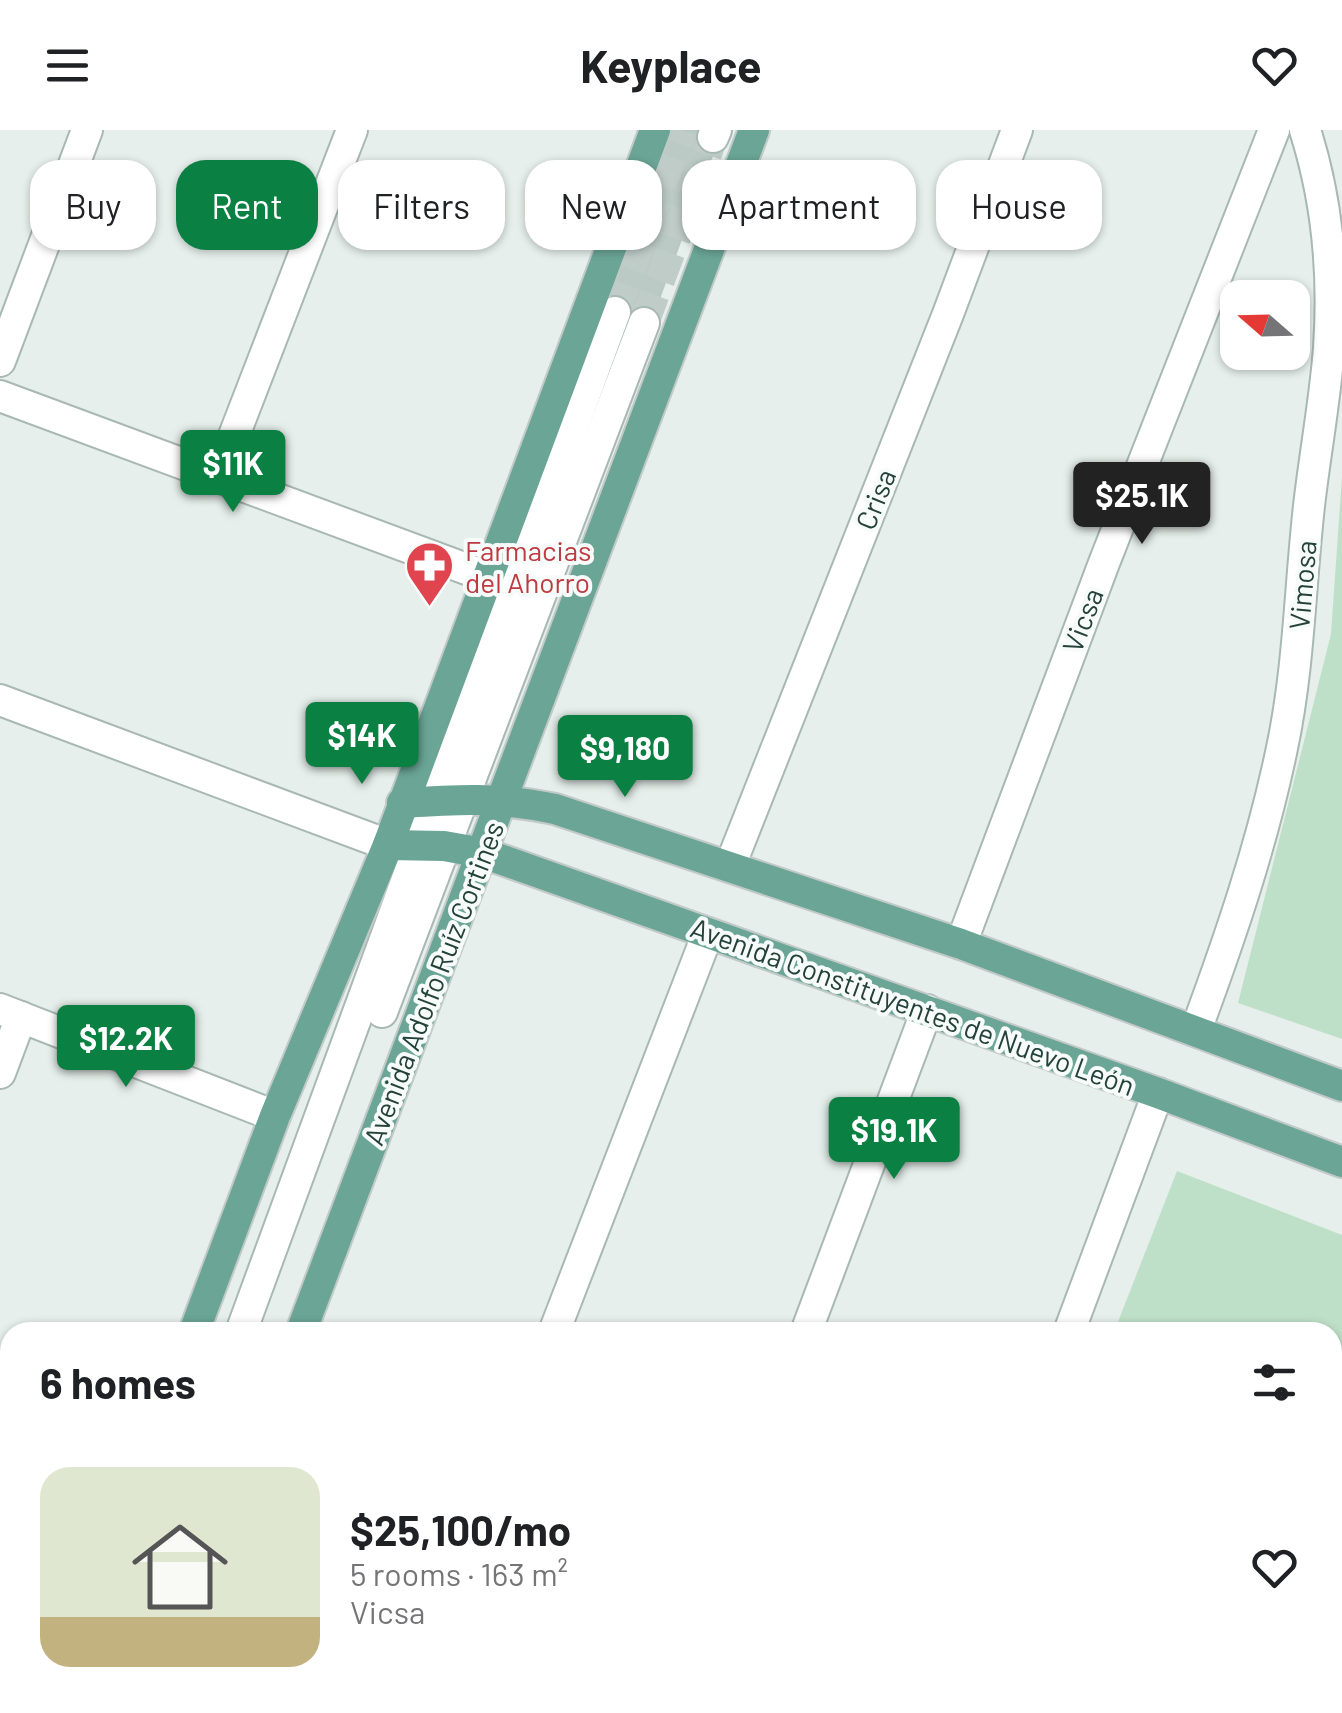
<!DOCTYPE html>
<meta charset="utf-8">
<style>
body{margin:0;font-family:Barlow,sans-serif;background:#f2f2f2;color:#202124;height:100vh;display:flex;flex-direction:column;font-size:38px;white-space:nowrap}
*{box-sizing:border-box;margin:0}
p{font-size:32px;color:#757577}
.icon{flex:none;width:55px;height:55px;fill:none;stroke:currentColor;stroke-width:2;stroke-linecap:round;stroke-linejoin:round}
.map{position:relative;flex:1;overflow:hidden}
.side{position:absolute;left:0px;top:1192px;width:1342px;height:392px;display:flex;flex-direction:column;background:#fff;border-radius:30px 30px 0 0;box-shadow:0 2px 8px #0004}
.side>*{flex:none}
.guide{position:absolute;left:30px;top:30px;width:1282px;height:90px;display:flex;gap:20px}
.needle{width:65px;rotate:290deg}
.fabs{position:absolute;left:1220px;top:150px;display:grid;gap:20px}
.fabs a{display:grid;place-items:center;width:90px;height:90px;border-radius:20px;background:#fff;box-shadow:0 2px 8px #0004;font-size:50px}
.price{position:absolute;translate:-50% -85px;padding:0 22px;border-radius:10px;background:#0b8043;color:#fff;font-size:32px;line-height:65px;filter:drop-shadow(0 2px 5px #0008)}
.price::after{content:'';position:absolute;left:50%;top:60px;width:30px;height:22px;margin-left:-15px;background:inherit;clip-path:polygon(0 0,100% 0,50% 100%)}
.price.on{background:#222;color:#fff}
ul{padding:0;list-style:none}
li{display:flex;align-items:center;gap:30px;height:250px;padding:0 40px}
li span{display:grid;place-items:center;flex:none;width:280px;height:200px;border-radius:30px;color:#555}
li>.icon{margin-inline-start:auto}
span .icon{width:120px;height:120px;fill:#fffc;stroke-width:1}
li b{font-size:42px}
h2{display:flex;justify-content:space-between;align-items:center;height:120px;padding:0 40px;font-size:42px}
.chip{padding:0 35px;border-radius:30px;background:#fff;box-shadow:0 2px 8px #0004;font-size:35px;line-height:90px}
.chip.on{background:#0b8043;color:#fff}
header{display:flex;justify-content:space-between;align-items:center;height:130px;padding:0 40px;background:#fff;font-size:45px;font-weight:700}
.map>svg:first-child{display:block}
.green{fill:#bfe0c8}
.building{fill:#bbcac4;stroke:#b8c9c2;stroke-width:2.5}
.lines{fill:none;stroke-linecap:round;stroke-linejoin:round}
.minor-tunnel{stroke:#bfccc8;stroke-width:30;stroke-dasharray:30 15;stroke-linecap:butt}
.minor-casing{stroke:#a8b8b2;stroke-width:34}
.major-casing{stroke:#c2cac8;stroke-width:34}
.minor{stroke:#fff;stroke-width:30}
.major{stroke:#6aa596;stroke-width:30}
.labels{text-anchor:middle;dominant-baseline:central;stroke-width:8;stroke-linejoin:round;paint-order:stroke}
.street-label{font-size:28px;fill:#24423a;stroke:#f7fbf9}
.health-label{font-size:28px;fill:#be3a42;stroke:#f7fbf9;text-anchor:start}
</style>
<header><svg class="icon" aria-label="menu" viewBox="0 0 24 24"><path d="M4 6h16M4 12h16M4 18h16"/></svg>Keyplace<svg class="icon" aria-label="heart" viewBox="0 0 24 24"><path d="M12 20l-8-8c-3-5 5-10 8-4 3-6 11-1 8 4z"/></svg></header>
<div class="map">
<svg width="1342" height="1583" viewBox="0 0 1342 1583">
<rect width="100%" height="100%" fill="#e6efeb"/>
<g class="green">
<polygon points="1342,346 1342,909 1238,873 1331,504"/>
<polygon points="1177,1041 1342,1105 1342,1341 1333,1359 1332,1202 1114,1202"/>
</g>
<polygon class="building" points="671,0 693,0 718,9 649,195 605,179"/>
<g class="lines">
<g class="minor-tunnel">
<polyline points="615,182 682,0"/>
<polyline points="644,193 713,7"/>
</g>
<defs>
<g id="minor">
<polyline points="713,7 716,0"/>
<polyline points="0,231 87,0"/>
<polyline points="0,266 488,447"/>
<polyline points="218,347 352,0"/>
<polyline points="0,570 388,715"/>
<polyline points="730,736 948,184 1017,0"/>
<polyline points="961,814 1104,433 1274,0"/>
<polyline points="0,879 275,986"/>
<polyline points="382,882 644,193"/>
<path d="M1196 900C1230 808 1262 715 1282 618 1299 538 1300 456 1309 376 1315 323 1325 271 1329 218 1334 145 1327 69 1305 0"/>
<polyline points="0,943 21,887"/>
<polyline points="241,1202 615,182"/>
<polyline points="554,1202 708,803"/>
<polyline points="806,1202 927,880"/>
<polyline points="1069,1202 1158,963"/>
<polyline points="1332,1497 1342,1477"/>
<polyline points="95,1583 98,1575"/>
<polyline points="407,1583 410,1575"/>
<polyline points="664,1583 667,1575"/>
<polyline points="927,1583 930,1575"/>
<polyline points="1299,1583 1302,1575"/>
</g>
<g id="major">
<path d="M402 673C462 669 496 667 555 679L961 814 1342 956"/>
<polyline points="388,715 444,716 483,723 1158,963 1342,1032"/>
<polyline points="194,1202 275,986 388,715 655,0"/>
<polyline points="301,1202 754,0"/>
<polyline points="47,1583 50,1575"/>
<polyline points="150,1583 153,1575"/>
</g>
</defs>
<use href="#minor" class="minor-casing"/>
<use href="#major" class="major-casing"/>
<use href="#minor" class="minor"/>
<use href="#major" class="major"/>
</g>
<defs>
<symbol id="pharmacy-pin" viewBox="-11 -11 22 30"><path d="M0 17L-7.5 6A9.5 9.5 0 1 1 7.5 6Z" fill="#e0444e" stroke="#f7fbf9"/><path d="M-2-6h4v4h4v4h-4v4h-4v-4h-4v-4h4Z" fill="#fff"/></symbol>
</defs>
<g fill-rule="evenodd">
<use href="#pharmacy-pin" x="402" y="408" width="55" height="75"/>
</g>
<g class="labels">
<g class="street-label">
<text transform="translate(875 369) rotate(-68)">Crisa</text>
<text transform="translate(1302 455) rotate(-85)">Vimosa</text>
<text transform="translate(1082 490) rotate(-69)">Vicsa</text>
<text transform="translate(433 853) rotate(-69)">Avenida Adolfo Ruíz Cortines</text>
<text transform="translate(913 876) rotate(20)">Avenida Constituyentes de Nuevo León</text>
</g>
<g class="health-label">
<text x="465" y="420">Farmacias<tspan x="465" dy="32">del Ahorro</tspan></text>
</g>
</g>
</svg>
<div class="fabs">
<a><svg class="needle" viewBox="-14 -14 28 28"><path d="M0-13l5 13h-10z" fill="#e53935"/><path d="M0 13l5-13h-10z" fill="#757577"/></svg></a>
</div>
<b class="price" style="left:233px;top:385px">$11K</b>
<b class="price on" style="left:1142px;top:417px">$25.1K</b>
<b class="price" style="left:362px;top:657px">$14K</b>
<b class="price" style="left:625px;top:670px">$9,180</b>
<b class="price" style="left:126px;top:960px">$12.2K</b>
<b class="price" style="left:894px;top:1052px">$19.1K</b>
<div class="guide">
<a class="chip">Buy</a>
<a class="chip on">Rent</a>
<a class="chip">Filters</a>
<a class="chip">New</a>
<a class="chip">Apartment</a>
<a class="chip">House</a>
</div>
<section class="side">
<h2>6 homes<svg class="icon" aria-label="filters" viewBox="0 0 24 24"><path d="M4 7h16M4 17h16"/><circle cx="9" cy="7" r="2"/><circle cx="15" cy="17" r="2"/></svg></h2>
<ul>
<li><span style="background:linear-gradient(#dfe7d0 75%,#c2b280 0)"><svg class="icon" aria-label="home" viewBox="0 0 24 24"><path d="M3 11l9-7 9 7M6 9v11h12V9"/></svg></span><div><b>$25,100/mo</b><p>5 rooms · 163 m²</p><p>Vicsa</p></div><svg class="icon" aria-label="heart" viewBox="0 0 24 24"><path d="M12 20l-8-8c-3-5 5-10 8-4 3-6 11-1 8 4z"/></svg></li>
</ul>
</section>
</div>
